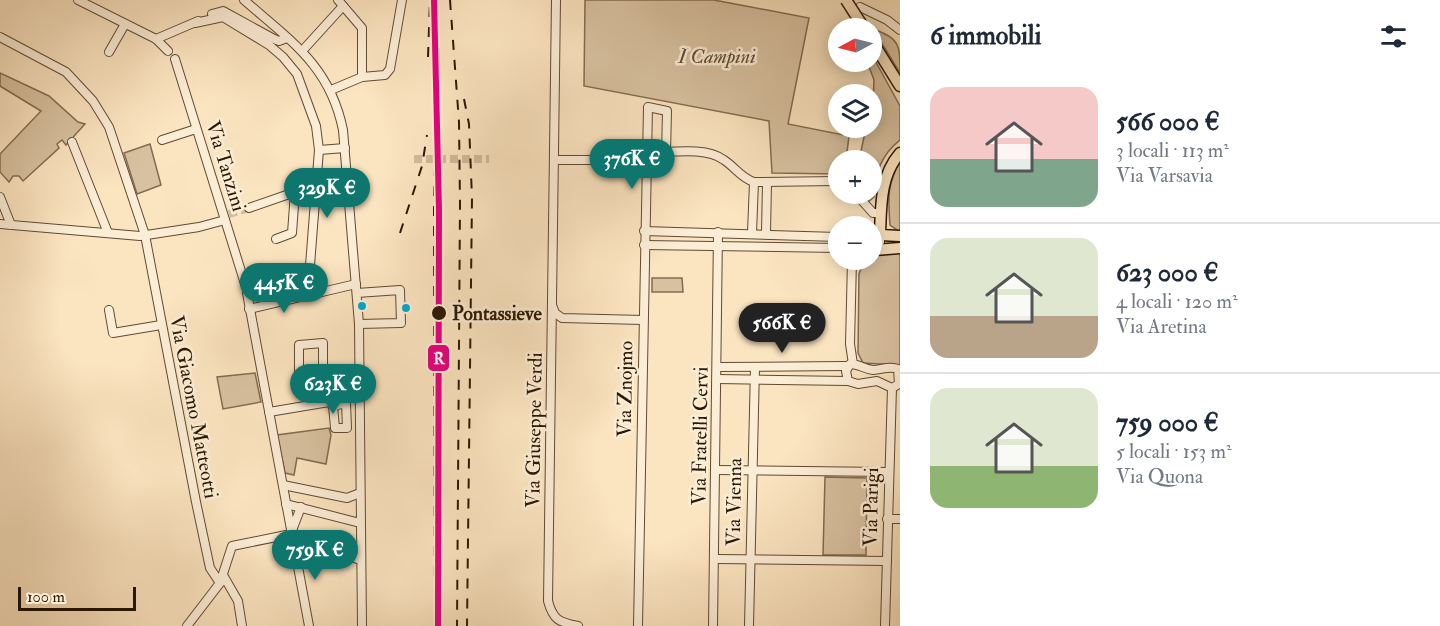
<!DOCTYPE html>
<html lang="it">
<meta charset="utf-8">
<style>
body{margin:0;font-family:"IM FELL Double Pica",serif;background:#f6f6f7;color:#1f2937;height:100vh;display:flex;flex-direction:column;font-size:22px;white-space:nowrap}
*{box-sizing:border-box;margin:0}
p{font-size:20px;color:#747a83}
.icon{flex:none;width:33px;height:33px;fill:none;stroke:currentColor;stroke-width:2;stroke-linecap:round;stroke-linejoin:round}
.map{position:relative;flex:1;overflow:hidden}
.drawer{display:flex;flex-direction:column;background:#fff;width:540px}
.drawer>*{flex:none}
.needle{width:39px;rotate:263deg}
.tools{position:absolute;left:828px;top:18px;display:grid;gap:12px}
.tools a{display:grid;place-items:center;width:54px;height:54px;border-radius:50%;background:#fff;box-shadow:0 3px 15px #0003;font-size:30px}
.scale{position:absolute;left:18px;bottom:15px;width:118px;box-sizing:border-box;padding-left:6px;border:3px solid #2b1802;border-top:0;font-size:16px;line-height:21px;white-space:nowrap;color:#2b1802;-webkit-text-stroke:4px #fcedd6;paint-order:stroke}
.price{position:absolute;translate:-50% -51px;padding:0 14px;border-radius:21px;background:#0f766e;color:#fff;font-size:20px;line-height:39px;filter:drop-shadow(0 2px 3px #0008)}
.price::after{content:'';position:absolute;left:50%;top:36px;width:18px;height:14px;margin-left:-9px;background:inherit;clip-path:polygon(0 0,100% 0,50% 100%)}
.price.current{background:#222;color:#fff}
ul{padding:0;list-style:none}
li{display:flex;align-items:center;gap:18px;height:150px;padding:0 30px}
li+li{border-top:2px solid #e0e1e3}
li span{display:grid;place-items:center;flex:none;width:168px;height:120px;border-radius:18px;color:#555}
li>.icon{margin-inline-start:auto}
span .icon{width:72px;height:72px;fill:#fffc;stroke-width:1}
li b{font-size:26px}
h2{display:flex;justify-content:space-between;align-items:center;height:72px;padding:0 30px;font-size:26px}
main{display:flex;flex:1;min-height:0}
.map>svg:first-child{display:block}
.green{fill:#d8c1a0;stroke:#826c51;stroke-width:1.5}
.lines{fill:none;stroke-linecap:round;stroke-linejoin:round}
.minor-tunnel{stroke:#d1bb9a;stroke-width:8;stroke-dasharray:8 4;stroke-linecap:butt}
.minor-casing{stroke:#5f4b32;stroke-width:10}
.major-casing{stroke:#2b1802;stroke-width:13}
.minor{stroke:#fcedd6;stroke-width:8}
.major{stroke:#fbe4c0;stroke-width:10}
.rail{stroke:#2b1802;stroke-width:2;stroke-dasharray:10 10;stroke-linecap:butt}
.major-bridge-casing{stroke:#2b1802;stroke-width:13;stroke-linecap:butt}
.major-bridge{stroke:#fbe4c0;stroke-width:10}
.rail-1-casing{stroke:#fcedd6;stroke-width:10}
.rail-1{stroke:#e5007d;stroke-width:6}
.bus-dot{fill:#00a9ce;stroke:#fcedd6;stroke-width:2}
.stop-dot{fill:#2b1802;stroke:#fcedd6;stroke-width:2}
.labels{text-anchor:middle;dominant-baseline:central;stroke-width:5;stroke-linejoin:round;paint-order:stroke}
.park-label{font-size:20px;font-style:italic;fill:#5f4b31;stroke:#fcedd6}
.street-label{font-size:20px;fill:#2b1802;stroke:#fcedd6}
.stop-label{font-size:20px;font-weight:bold;fill:#2b1802;stroke:#fcedd6;text-anchor:start}
.line-badge{stroke:#fcedd6;stroke-width:2}
.badge-label{font-size:16px;text-anchor:middle;font-weight:bold;fill:#fff}
</style>
<main>
<div class="map">
<svg width="900" height="626" viewBox="0 0 900 626">
<rect width="100%" height="100%" fill="#fbe4c0"/>
<filter id="stains"><feTurbulence type="fractalNoise" baseFrequency=".00333" numOctaves="4"/><feColorMatrix values="0 0 0 0 .2 0 0 0 0 .09 0 0 0 0 .02 0 0 0 .5 -.17"/></filter>
<radialGradient id="worn" r=".72"><stop offset=".6" stop-color="#630" stop-opacity="0"/><stop offset="1" stop-color="#630" stop-opacity=".3"/></radialGradient>
<g class="green">
<polygon points="585,0 714,0 809,18 788,124 849,136 846,160 838,160 838,174 772,173 769,121 584,86"/>
<path d="M873 29C900 38 900 45 900 73Z"/>
<path d="M872 55 900 106V140C882 154 874 175 874 197L869 201 863 194H872V160H859L866 128H872L874 80 868 64 872 62Z"/>
<polygon points="0,73 49,96 78,122 85,124 66,145 62,140 57,144 59,148 23,181 19,176 13,176 9,182 0,172 0,154 41,111 0,86"/>
<polygon points="150,144 161,185 137,194 124,153"/>
<path d="M900 160V232L890 225C888 198 887 185 900 160Z"/>
<polygon points="877,253 900,253 900,365 863,363 858,353 859,274 862,266"/>
<polygon points="652,278 682,278 683,292 652,292"/>
<polygon points="255,373 261,402 223,409 217,377"/>
<polygon points="329,428 331,435 326,464 297,458 294,475 285,473 277,435"/>
<polygon points="825,477 867,478 866,555 823,555"/>
</g>
<g class="lines">
<g class="minor-tunnel">
<polyline points="414,159 489,159"/>
<polyline points="229,214 249,208"/>
</g>
<defs>
<g id="minor">
<polyline points="78,0 156,39 168,51"/>
<path d="M244 0C291 41 330 66 343 130L359 324 362 626"/>
<polyline points="338,0 362,28 362,77"/>
<path d="M556 0 548 601C553 620 559 622 578 626"/>
<polyline points="860,7 887,20 900,30"/>
<polyline points="212,14 223,11 274,39 279,41 287,38"/>
<polyline points="195,23 223,17 269,45 283,57 297,74 316,126 319,150 309,278 308,288 312,293"/>
<polyline points="0,37 66,72 93,101 109,127 145,235 196,502 210,568 220,583"/>
<polyline points="156,39 198,21"/>
<polyline points="303,50 343,6"/>
<polyline points="109,52 125,24"/>
<polyline points="175,59 245,284"/>
<polyline points="331,90 362,77 385,75 390,69 402,0"/>
<polyline points="162,140 196,129"/>
<polyline points="72,142 108,233"/>
<polyline points="319,150 345,148"/>
<path d="M646 153C669 153 705 146 724 160 735 167 741 178 754 182L838 181"/>
<polyline points="559,160 645,160"/>
<polyline points="856,194 873,213 881,213"/>
<polyline points="0,197 11,225"/>
<polyline points="249,208 295,192 292,233 276,239"/>
<polyline points="0,224 140,236 199,227 225,220"/>
<polyline points="644,231 838,237"/>
<polyline points="752,233 754,182"/>
<polyline points="766,233 767,183"/>
<polyline points="872,236 880,235 880,242 872,250"/>
<polyline points="644,245 838,248"/>
<polyline points="852,260 850,344 853,364"/>
<polyline points="247,293 309,626"/>
<polyline points="357,293 400,290 401,323 359,324"/>
<polyline points="552,305 555,313 562,318 643,320"/>
<polyline points="249,309 356,284"/>
<polyline points="109,310 113,333 161,325"/>
<path d="M850 364C859 364 864 369 873 370 882 370 889 365 898 369L899 384 892 388 877 381 858 384 848 381 846 371Z"/>
<polyline points="717,367 847,366"/>
<polyline points="717,379 848,381"/>
<polyline points="329,402 333,406 335,428 347,428 346,403 333,406"/>
<polyline points="269,412 329,402 327,373 323,370 323,343 299,345 299,371 304,373 323,370"/>
<polyline points="716,470 887,472"/>
<polyline points="283,485 347,498 360,493"/>
<polyline points="286,504 360,523"/>
<polyline points="887,519 900,519"/>
<polyline points="291,533 301,507"/>
<polyline points="295,541 361,560"/>
<polyline points="715,559 887,561"/>
<polyline points="223,575 238,601 242,626"/>
<polyline points="187,626 220,583 232,546 291,534"/>
<polyline points="638,626 648,107 667,111 666,153"/>
<polyline points="713,626 718,232"/>
<polyline points="749,626 755,367"/>
<polyline points="885,626 892,388"/>
</g>
<g id="major">
<polyline points="872,41 900,86"/>
<path d="M900 153C880 176 881 206 880 235L900 236"/>
<polyline points="875,250 900,248"/>
</g>
</defs>
<use href="#minor" class="minor-casing"/>
<use href="#major" class="major-casing"/>
<use href="#minor" class="minor"/>
<use href="#major" class="major"/>
<g class="rail">
<polyline points="450,0 459,122 460,204 457,626"/>
<polyline points="434,46 434,572 438,626"/>
<polyline points="428,57 430,0"/>
<polyline points="464,99 469,124 472,198 467,626"/>
<polyline points="400,233 422,166 427,135"/>
</g>
<defs>
<polyline id="major-bridge" points="846,0 864,28"/>
</defs>
<use href="#major-bridge" class="major-bridge-casing"/>
<use href="#major-bridge" class="major-bridge"/>
<defs>
<polyline id="rail-1" points="434,0 439,210 438,626"/>
</defs>
<use href="#rail-1" class="rail-1-casing"/>
<use href="#rail-1" class="rail-1"/>
</g>
<g class="bus-dot">
<circle cx="362" cy="306" r="5"/>
<circle cx="406" cy="308" r="5"/>
</g>
<circle class="stop-dot" cx="439" cy="313" r="8"/>
<g class="labels">
<g class="park-label">
<text x="717" y="56">I Campini</text>
</g>
<g class="street-label">
<text transform="translate(226 166) rotate(73)">Via Tanzini</text>
<text transform="translate(625 389) rotate(-89)">Via Znojmo</text>
<text transform="translate(194 407) rotate(79)">Via Giacomo Matteotti</text>
<text transform="translate(534 430) rotate(-89)">Via Giuseppe Verdi</text>
<text transform="translate(700 436) rotate(-89)">Via Fratelli Cervi</text>
<text transform="translate(734 502) rotate(-89)">Via Vienna</text>
<text transform="translate(871 507) rotate(-89)">Via Parigi</text>
</g>
<g class="stop-label">
<text x="452" y="313">Pontassieve</text>
</g>
</g>
<rect class="line-badge" x="427" y="344" width="23" height="28" rx="6" fill="#e5007d"/>
<g class="badge-label">
<text x="439" y="364">R</text>
</g>
<rect width="100%" height="100%" filter="url(#stains)"/>
<rect width="100%" height="100%" fill="url(#worn)"/>
</svg>
<div class="tools">
<a><svg class="needle" viewBox="-14 -14 28 28"><path d="M0-13l5 13h-10z" fill="#e53935"/><path d="M0 13l5-13h-10z" fill="#747a83"/></svg></a>
<a><svg class="icon" aria-label="layers" viewBox="0 0 24 24"><path d="M12 4l9 5-9 5-9-5zM3 14l9 5 9-5"/></svg></a>
<a>+</a>
<a>−</a>
</div>
<div class="scale">100 m</div>
<b class="price" style="left:632px;top:190px">376K €</b>
<b class="price" style="left:327px;top:219px">329K €</b>
<b class="price" style="left:284px;top:314px">445K €</b>
<b class="price current" style="left:782px;top:354px">566K €</b>
<b class="price" style="left:333px;top:415px">623K €</b>
<b class="price" style="left:315px;top:581px">759K €</b>
</div>
<section class="drawer">
<h2>6 immobili<svg class="icon" aria-label="filters" viewBox="0 0 24 24"><path d="M4 7h16M4 17h16"/><circle cx="9" cy="7" r="2"/><circle cx="15" cy="17" r="2"/></svg></h2>
<ul>
<li><span style="background:linear-gradient(#f6c9c9 60%,#7fa58c 0)"><svg class="icon" aria-label="home" viewBox="0 0 24 24"><path d="M3 11l9-7 9 7M6 9v11h12V9"/></svg></span><div><b>566 000 €</b><p>3 locali · 113 m²</p><p>Via Varsavia</p></div></li>
<li><span style="background:linear-gradient(#dfe7d0 65%,#b9a48a 0)"><svg class="icon" aria-label="home" viewBox="0 0 24 24"><path d="M3 11l9-7 9 7M6 9v11h12V9"/></svg></span><div><b>623 000 €</b><p>4 locali · 120 m²</p><p>Via Aretina</p></div></li>
<li><span style="background:linear-gradient(#dfe7d0 65%,#8fb573 0)"><svg class="icon" aria-label="home" viewBox="0 0 24 24"><path d="M3 11l9-7 9 7M6 9v11h12V9"/></svg></span><div><b>759 000 €</b><p>5 locali · 153 m²</p><p>Via Quona</p></div></li>
</ul>
</section>
</main>
